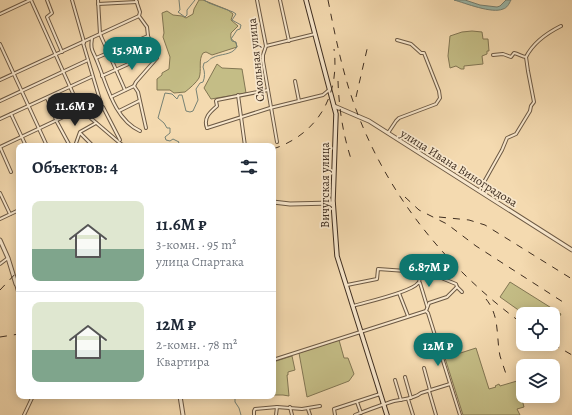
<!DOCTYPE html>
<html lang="ru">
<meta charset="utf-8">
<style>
body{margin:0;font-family:Alegreya,serif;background:#f2f2f3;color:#1f2937;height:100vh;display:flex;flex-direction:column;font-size:15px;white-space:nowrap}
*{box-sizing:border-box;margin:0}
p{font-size:13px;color:#747a83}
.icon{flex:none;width:22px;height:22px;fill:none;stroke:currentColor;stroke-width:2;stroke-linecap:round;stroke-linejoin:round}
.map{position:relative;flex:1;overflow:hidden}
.details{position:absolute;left:16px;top:143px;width:260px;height:256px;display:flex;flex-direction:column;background:#fff;border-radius:8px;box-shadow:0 2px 10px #0003}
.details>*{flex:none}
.controls{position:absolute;left:516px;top:307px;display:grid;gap:8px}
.controls a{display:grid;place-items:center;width:44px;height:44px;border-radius:8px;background:#fff;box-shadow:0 2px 10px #0003;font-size:20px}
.price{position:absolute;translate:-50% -34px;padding:0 9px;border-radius:14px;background:#0f766e;color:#fff;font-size:13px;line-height:26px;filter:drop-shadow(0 1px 2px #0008)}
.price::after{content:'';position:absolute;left:50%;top:24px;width:12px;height:9px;margin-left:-6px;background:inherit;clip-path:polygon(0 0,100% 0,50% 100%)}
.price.active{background:#222;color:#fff}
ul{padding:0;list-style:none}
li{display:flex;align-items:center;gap:12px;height:100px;padding:0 16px}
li+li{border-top:1px solid #e0e1e3}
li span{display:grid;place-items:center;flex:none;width:112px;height:80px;border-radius:8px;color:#555}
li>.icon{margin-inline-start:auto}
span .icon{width:48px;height:48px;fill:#fffc;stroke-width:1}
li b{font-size:17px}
h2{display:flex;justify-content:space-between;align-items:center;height:48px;padding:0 16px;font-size:17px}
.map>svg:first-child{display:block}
.green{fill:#c4bd86;stroke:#827653}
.water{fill:#9cbaad;stroke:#778275}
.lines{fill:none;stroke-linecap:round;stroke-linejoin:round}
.stream{stroke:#778275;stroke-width:1}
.minor-casing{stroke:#6c5944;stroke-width:4}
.tertiary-casing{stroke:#6c5944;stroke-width:5}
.secondary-casing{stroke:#3f2e20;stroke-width:5.5}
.minor{stroke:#f8e7cc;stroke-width:2}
.tertiary{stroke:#f8e7cc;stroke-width:3}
.secondary{stroke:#f8e7cc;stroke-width:3.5}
.rail{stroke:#3f2e20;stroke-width:1;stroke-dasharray:7 7;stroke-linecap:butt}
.labels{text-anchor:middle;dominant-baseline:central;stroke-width:3.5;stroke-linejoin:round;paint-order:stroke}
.street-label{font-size:12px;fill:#3f2e20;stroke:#f8e7cc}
</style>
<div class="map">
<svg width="572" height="415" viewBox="0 0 572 415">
<rect width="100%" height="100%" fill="#f4dab0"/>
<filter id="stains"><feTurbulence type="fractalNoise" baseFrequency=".005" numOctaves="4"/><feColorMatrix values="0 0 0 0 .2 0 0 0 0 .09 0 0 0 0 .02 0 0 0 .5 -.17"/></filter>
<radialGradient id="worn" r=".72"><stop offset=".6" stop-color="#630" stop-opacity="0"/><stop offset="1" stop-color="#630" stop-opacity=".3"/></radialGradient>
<g class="green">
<path d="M199 0H203L228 10 233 14 231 20 238 26 231 33C230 40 232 39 236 43L237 47 212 55 206 52 203 53C198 60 202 70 199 78 196 83 190 88 185 92L174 93 170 90H157V79L162 75V73L169 69 170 57 163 37 164 33 162 13 167 11 173 15 182 16 186 18 193 14 194 9Z"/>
<polygon points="472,31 482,32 483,39 488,39 489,51 487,51 487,54 482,56 483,64 464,66 464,69 461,69 456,66 450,68 448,56 450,36 462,32"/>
<polygon points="217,64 222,68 242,69 246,93 211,99 204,88"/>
<polygon points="510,282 561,314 553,327 553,314 524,314 500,297"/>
<polygon points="339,340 344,358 348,358 354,374 349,381 307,397 299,353"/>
<polygon points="476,348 489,389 496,387 495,386 499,384 500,386 517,381 524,407 517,409 520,415 463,415 445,358"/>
<polygon points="292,356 295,370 288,372 288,375 287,375 289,396 283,395 273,395 273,362"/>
</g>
<path class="water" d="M454 0H465L480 5 497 7 500 6 506 0H511C509 4 507 8 503 9 492 14 465 3 454 0Z"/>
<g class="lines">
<g class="stream">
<polyline points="179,0 180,10 178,12 185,17 187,15 187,10 195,0"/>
<path d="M177 146 179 142 173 139 170 141 166 140 165 137 170 133V128H167L164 123 158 118 165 93 172 94 177 99 179 95H182L186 111 190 112 193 111 198 100 196 89 200 83 203 82C205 77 205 72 203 67L204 63C209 62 209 59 212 58 221 53 231 56 237 47L236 42 232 41 231 39 237 30 240 29 241 25 232 20 236 14 233 12 209 3 204 0"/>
<polyline points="235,396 235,402 239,408 241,415"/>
</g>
<defs>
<g id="minor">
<polyline points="31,0 80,109 121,144 125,146"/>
<polyline points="47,0 52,13 47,17 62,52"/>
<polyline points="72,0 84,42"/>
<polyline points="98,0 100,34 125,90"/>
<polyline points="257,0 266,46 263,55 263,61 277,142"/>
<polyline points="280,0 289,41"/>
<polyline points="98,4 137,2"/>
<polyline points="0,14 30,0"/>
<path d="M92 38C90 51 93 50 97 61 107 85 114 119 140 131"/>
<polyline points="84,43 83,43 100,100 98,101 99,107 103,107 120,140"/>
<polyline points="0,44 47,146"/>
<polyline points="266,46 315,34"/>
<path d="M493 55 503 54 511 57 514 53C519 54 522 57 526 57 533 43 547 33 561 26"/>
<polyline points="96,58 148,36"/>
<polyline points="102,76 155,52"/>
<polyline points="0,80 139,16"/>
<polyline points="295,81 299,101"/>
<polyline points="134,86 138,92 146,128"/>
<polyline points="238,95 245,146"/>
<polyline points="111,97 134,86 136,82 157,58 148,36 147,27 139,16 140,12 136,0"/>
<polyline points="47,98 57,122 70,146"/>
<polyline points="0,101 88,60"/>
<polyline points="119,111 139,101"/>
<polyline points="11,114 26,146"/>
<polyline points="0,119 91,77"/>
<polyline points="207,128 270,108 323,95 329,90"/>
<path d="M207 128C203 118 210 112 217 106L216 101 217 100 268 90"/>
<polyline points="80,133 93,146"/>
<polyline points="388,133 396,121 399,118 436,104 440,98 439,91 424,53 421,53 411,44 397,40"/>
<polyline points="75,146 80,132 96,123"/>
<polyline points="0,147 97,101"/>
<polyline points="0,147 11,172"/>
<polyline points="479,191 502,150 507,138 516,134 530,111 531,106 534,102 528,71 526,57"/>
<polyline points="0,193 10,214"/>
<polyline points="0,219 19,210"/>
<polyline points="0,264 8,258"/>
<polyline points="428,277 439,277"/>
<polyline points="419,283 420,276 428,277 431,269 434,266 436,266 439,277 456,284 457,287"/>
<polyline points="16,284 19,295"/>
<polyline points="347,285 377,279 378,269 406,271"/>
<polyline points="399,293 408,316"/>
<path d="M353 306C366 302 412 292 418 283H420L427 306"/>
<polyline points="426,311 429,303 447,297 457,287 462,292"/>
<polyline points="273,360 426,311 428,313 460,415"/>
<polyline points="424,368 430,390"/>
<polyline points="405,377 411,398"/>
<polyline points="395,380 401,400"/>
<polyline points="429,391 436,415"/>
<polyline points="408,399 413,415"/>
<polyline points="357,402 361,413"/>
<polyline points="290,407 292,415"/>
<polyline points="308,409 310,415"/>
<polyline points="24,415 33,396"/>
<polyline points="254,415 254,411 255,409 277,407 302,409 320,406"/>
<polyline points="276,415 277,407"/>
<polyline points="335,415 334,409 380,394"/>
<path d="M355 415C368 410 381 405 394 401 403 399 414 399 421 393L450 384"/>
</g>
<g id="tertiary">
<polyline points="334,106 369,121 572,250"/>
<polyline points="273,202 290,204 333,203"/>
<polyline points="0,240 8,258 16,284 19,285"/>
<polyline points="180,396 183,415"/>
</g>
<polyline id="secondary" points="306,0 336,114 333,201 337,256 387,415"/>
</defs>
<use href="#minor" class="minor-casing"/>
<use href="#tertiary" class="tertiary-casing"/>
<use href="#secondary" class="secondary-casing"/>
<use href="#minor" class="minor"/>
<use href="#tertiary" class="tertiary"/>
<use href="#secondary" class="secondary"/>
<g class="rail">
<path d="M328 0C334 30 340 60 349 89 379 185 442 265 523 324"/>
<path d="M338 81C339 109 343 135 352 162"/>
<polyline points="356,97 368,45"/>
<path d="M273 149C318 134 340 95 334 49"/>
<polyline points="405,197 419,210 447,224 476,246 563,302"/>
<polyline points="439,217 469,220 485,225 572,279"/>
<polyline points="0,290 19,270"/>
<path d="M486 299C500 316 496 336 500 356 502 362 504 368 506 374"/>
<polyline points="0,337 19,334"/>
<polyline points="553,344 572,355"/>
</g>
</g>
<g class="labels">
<g class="street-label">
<text transform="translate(256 60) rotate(-96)">Смольная улица</text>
<text transform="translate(459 168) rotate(32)">улица Ивана Виноградова</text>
<text transform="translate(325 185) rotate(-90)">Вичугская улица</text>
</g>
</g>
<rect width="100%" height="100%" filter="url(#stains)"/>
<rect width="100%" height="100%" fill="url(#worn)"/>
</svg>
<div class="controls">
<a><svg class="icon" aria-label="locate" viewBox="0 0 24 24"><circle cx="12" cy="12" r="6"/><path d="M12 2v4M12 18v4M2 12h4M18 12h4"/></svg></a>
<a><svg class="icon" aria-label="layers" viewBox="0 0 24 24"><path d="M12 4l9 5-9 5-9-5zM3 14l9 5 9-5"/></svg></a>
</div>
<b class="price" style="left:132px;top:71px">15.9M ₽</b>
<b class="price active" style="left:75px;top:127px">11.6M ₽</b>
<b class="price" style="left:429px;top:288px">6.87M ₽</b>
<b class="price" style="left:438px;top:367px">12M ₽</b>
<section class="details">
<h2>Объектов: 4<svg class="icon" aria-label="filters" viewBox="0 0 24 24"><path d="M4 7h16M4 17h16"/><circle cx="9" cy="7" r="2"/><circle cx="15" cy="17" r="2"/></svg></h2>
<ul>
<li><span style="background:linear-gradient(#dfe7d0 60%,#7fa58c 0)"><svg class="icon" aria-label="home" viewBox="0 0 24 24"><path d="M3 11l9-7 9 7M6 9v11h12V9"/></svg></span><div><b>11.6M ₽</b><p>3-комн. · 95 m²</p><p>улица Спартака</p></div></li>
<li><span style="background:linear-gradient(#dfe7d0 60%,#7fa58c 0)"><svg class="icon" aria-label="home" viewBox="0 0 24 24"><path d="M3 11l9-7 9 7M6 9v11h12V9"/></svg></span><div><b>12M ₽</b><p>2-комн. · 78 m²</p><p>Квартира</p></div></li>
</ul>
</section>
</div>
